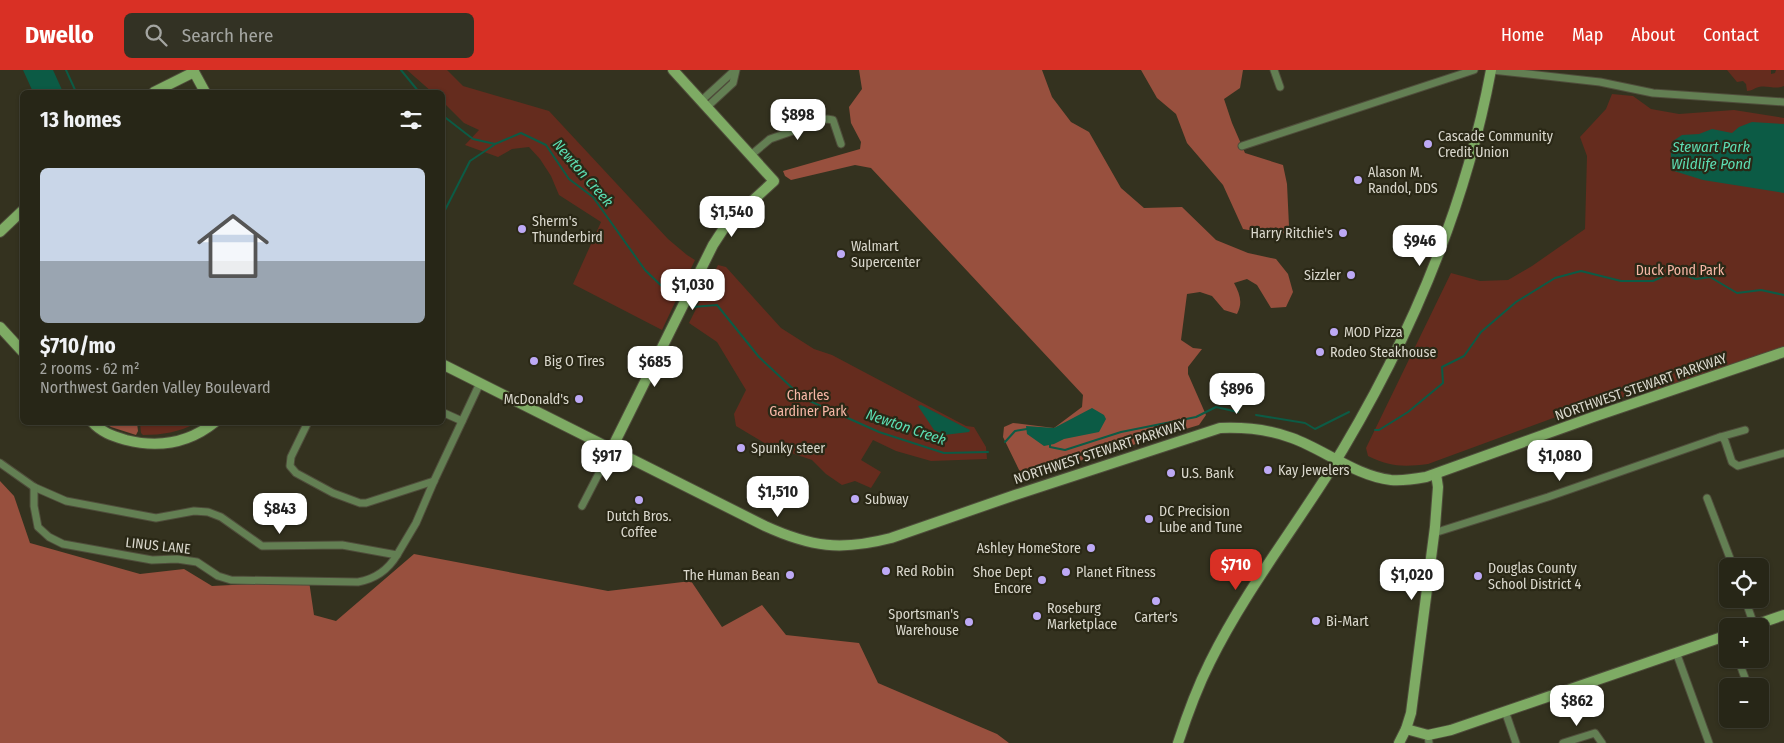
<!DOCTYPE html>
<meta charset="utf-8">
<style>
body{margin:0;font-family:"Fira Sans Condensed",sans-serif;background:#333224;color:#f1f3f6;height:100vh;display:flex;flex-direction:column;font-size:19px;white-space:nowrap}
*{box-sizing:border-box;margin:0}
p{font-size:16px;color:#a4a5a1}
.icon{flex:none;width:28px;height:28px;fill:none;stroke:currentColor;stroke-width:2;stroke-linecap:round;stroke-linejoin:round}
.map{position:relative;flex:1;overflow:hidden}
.side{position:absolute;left:20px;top:20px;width:425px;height:335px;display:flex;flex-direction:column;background:#272617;border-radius:8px;box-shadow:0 1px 4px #0004,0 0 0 1px #434336}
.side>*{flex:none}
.controls{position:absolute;left:1719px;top:488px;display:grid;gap:10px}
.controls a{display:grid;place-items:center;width:50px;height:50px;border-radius:8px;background:#272617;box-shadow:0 1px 4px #0004,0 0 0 1px #434336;font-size:25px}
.price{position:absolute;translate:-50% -42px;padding:0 11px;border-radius:10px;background:#fff;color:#222;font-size:16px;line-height:32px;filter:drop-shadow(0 1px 2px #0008)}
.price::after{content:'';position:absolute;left:50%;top:30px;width:15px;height:11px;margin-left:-8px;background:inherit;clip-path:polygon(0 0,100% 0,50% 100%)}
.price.current{background:#d93025;color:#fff}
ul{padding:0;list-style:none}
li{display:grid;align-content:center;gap:10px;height:265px;padding:0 20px}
li span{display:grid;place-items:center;height:155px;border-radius:8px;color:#555}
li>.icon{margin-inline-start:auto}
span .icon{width:90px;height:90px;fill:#fffc;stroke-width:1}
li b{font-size:21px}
h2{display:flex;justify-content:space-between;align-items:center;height:60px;padding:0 20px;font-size:21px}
header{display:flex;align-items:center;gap:30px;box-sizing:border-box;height:70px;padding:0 25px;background:#d93025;color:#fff}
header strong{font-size:24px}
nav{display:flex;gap:28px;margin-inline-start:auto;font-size:18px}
.search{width:350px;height:45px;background:#333224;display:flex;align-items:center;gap:12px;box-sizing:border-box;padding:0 18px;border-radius:8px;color:#a4a5a1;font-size:19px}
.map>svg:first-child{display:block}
.green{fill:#652c1e}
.forest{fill:#98503e}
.water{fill:#0c5b45}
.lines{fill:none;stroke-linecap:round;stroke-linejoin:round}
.stream{stroke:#0c5b45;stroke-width:2}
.street-casing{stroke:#4f4d3b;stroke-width:9}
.secondary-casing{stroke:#4f4d3b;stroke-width:12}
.street{stroke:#637f53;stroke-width:7}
.secondary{stroke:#7eab64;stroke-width:10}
.poi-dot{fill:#bda9f5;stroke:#2a2816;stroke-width:2}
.labels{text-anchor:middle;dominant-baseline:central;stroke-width:4.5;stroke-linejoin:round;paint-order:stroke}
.poi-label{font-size:14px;fill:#dad8cd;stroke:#2a2816;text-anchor:start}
.park-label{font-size:14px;fill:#f7b7a6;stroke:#2a2816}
.street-label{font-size:14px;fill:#dad8cd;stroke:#2a2816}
.water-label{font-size:15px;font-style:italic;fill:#5cdeb3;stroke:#2a2816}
</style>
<header>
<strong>Dwello</strong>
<div class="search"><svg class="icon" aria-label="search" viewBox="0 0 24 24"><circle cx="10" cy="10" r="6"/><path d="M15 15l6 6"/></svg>Search here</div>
<nav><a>Home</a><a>Map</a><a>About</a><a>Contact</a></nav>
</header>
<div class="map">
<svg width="1784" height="673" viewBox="0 0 1784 673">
<rect width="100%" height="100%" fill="#34321f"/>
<g class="green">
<polygon points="407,0 447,0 463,16 549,41 668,169 687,185 695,190 662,260 573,214 601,152 559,125 551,106 540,89 529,77 512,79 498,87 465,75 479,60 464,53 443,32 442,22 432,22"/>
<path d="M1727 0H1771V4L1775 3 1776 0H1784V16C1776 20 1767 15 1759 17 1754 18 1752 21 1747 21L1746 14 1743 11 1737 12Z"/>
<path d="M1612 24 1633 26 1651 39 1679 44 1734 40 1784 48V277L1658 319 1586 336 1428 394C1404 397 1390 397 1368 386L1366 378 1451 203 1480 211 1508 210 1532 196 1585 159 1587 86 1580 67 1606 39Z"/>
<polygon points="718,195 726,197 781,258 814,279 832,285 966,356 974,357 986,377 987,389 931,391 896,381 873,370 861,390 881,402 871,418 855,411 842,415 826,404 812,390 768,375 736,356 734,344 746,320 717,272 689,253"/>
<path d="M140 353V352L197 353C179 362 162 365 143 365L141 363Z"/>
</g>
<g class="forest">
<path d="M859 0H1042L1052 27 1071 52 1089 62 1121 118 1144 138 1182 137 1216 170 1248 183 1276 189 1288 204 1293 222 1286 237 1271 238 1257 215 1247 209 1234 213C1240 224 1243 233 1237 244L1224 240 1212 226 1200 222 1187 224 1181 270 1193 278 1202 279 1188 297V304L1206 345 1199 355 1023 408 1003 367 1004 357 1013 353 1054 358 1082 337 1083 325 871 98 855 95 791 110 785 106 783 101 860 79 861 72 851 53 849 37 862 19Z"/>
<polygon points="1141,0 1243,0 1240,18 1224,29 1232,53 1245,83 1283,95 1287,114 1289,156 1281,166 1243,159 1223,115 1187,73 1176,44 1157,28"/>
<polygon points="104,353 137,353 138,361 136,365 111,357"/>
<polygon points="0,411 14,426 30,473 140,504 184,499 212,516 309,511 314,545 336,551 414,484 608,521 691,511 722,557 762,535 786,565 859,573 878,613 997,664 1009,673 0,673"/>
</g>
<g class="water">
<polygon points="23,0 53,0 63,22 33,22"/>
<path d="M1752 52 1784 54V123L1703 110 1674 101C1670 89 1670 82 1673 71L1682 65 1699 64 1712 59 1732 63 1739 57Z"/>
<polygon points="921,335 970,360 969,362 944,365 934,360 918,336"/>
<polygon points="1092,338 1104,345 1106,349 1099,362 1064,369 1054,374 1044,376 1027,364 1026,356 1054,358"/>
</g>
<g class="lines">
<g class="stream">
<polyline points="66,0 76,22"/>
<polyline points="401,0 419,22"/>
<polyline points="442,45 473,69 495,74 521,63 546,75 569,109 593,127 645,200 674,228 680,231"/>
<polyline points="442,146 470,91 494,75"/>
<polyline points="687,234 693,237 717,235 759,287 803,328 879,362 944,383 988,382"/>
<polyline points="1256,345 1305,353 1315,359 1349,342"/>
<polyline points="1375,360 1379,360 1408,342 1443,313 1442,297 1464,286 1481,262 1516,232 1555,208 1581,201 1621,211 1653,211 1674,201 1696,209 1710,207 1737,223 1761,220 1784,225"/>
<polyline points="1005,372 1015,361 1027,359"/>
<polyline points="1050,374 1050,377 1065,380 1121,362 1196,347 1216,337 1238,342"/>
</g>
<defs>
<g id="street">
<polyline points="1274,0 1280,17"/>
<polyline points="1492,0 1600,12 1653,23 1784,32"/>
<polyline points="701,31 735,0"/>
<polyline points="707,37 733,13 736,0"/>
<polyline points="1242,76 1474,0"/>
<polyline points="751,85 770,69 827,49 833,50 841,74"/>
<polyline points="442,342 462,351"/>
<polyline points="308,352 291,387 290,396 296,403 333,423 360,433 366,433 434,411"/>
<polyline points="1720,367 1745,360"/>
<polyline points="0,393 34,417 66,431 156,448 194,441 208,442 221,447 262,476 342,475 397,485 416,453 434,411 480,313"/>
<path d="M34 417V436L38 457 49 467 63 474 152 490 177 489 197 492 218 506 231 510 358 512C375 509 388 500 397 485"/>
<polyline points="1707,428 1733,496"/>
<polyline points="582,436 612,378"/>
<polyline points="1434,463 1548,427 1720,367 1723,368 1725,371 1732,392 1738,396 1784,383"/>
<polyline points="1745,529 1754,555"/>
<polyline points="1676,582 1709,673"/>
<polyline points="1738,589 1748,616"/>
<polyline points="1505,641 1516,673"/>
<polyline points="1428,665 1429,673"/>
<polyline points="1563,673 1595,663 1602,673"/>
</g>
<g id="secondary">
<polyline points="193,0 205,22"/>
<polyline points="154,22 194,2"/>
<polyline points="0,162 22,141"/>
<polyline points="0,257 22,281"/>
<path d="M442 294 765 456C811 477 841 481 891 468L1015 425 1220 358C1245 357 1268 359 1292 368 1325 380 1356 406 1391 410 1403 411 1415 409 1426 407L1593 347 1784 282"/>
<path d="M92 352C102 363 113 366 126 370 158 378 189 373 215 352"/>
<polyline points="612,378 713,175 726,155 774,111 673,0"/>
<polyline points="1752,556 1784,545"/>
<polyline points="1406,659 1428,665 1451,660 1728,565"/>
<path d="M1178 673C1187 645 1197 618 1210 592 1242 527 1287 468 1326 407 1404 282 1464 145 1491 0"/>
<polyline points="1399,673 1406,659 1411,643 1435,457 1438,417 1436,404"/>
</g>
</defs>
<use href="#street" class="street-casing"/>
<use href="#secondary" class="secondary-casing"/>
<use href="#street" class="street"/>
<use href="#secondary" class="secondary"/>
</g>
<g class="poi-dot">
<circle cx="1428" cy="74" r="5"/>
<circle cx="1358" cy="110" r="5"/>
<circle cx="522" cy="159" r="5"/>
<circle cx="1343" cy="163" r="5"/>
<circle cx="841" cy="184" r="5"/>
<circle cx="1351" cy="205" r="5"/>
<circle cx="1334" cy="262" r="5"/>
<circle cx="1320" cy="282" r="5"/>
<circle cx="534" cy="291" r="5"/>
<circle cx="579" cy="329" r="5"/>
<circle cx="741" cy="378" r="5"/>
<circle cx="1268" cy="400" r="5"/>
<circle cx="1171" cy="403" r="5"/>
<circle cx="855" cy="429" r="5"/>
<circle cx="639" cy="430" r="5"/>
<circle cx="1149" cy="449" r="5"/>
<circle cx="1091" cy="478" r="5"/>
<circle cx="886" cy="501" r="5"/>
<circle cx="1066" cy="502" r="5"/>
<circle cx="790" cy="505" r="5"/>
<circle cx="1478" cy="506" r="5"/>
<circle cx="1042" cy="510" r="5"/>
<circle cx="1156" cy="531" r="5"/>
<circle cx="1037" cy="546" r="5"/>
<circle cx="1316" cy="551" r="5"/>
<circle cx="969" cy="552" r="5"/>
</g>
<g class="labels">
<g class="poi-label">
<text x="1438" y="66">Cascade Community<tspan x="1438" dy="16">Credit Union</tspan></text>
<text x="1368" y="102">Alason M.<tspan x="1368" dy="16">Randol, DDS</tspan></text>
<text x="532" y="151">Sherm's<tspan x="532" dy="16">Thunderbird</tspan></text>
<text x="1333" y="163" text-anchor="end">Harry Ritchie's</text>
<text x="851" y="176">Walmart<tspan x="851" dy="16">Supercenter</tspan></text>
<text x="1341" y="205" text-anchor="end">Sizzler</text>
<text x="1344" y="262">MOD Pizza</text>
<text x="1330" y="282">Rodeo Steakhouse</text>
<text x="544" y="291">Big O Tires</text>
<text x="569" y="329" text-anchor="end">McDonald's</text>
<text x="751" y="378">Spunky steer</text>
<text x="1278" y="400">Kay Jewelers</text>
<text x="1181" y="403">U.S. Bank</text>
<text x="865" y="429">Subway</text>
<text x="1159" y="441">DC Precision<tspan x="1159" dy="16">Lube and Tune</tspan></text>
<text x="639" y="446" text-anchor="middle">Dutch Bros.<tspan x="639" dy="16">Coffee</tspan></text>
<text x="1081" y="478" text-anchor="end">Ashley HomeStore</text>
<text x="1488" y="498">Douglas County<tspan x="1488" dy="16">School District 4</tspan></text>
<text x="896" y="501">Red Robin</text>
<text x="1032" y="502" text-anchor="end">Shoe Dept<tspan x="1032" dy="16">Encore</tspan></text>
<text x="1076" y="502">Planet Fitness</text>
<text x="780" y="505" text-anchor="end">The Human Bean</text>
<text x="1047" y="538">Roseburg<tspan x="1047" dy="16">Marketplace</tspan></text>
<text x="959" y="544" text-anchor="end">Sportsman's<tspan x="959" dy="16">Warehouse</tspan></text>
<text x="1156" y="547" text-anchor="middle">Carter's</text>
<text x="1326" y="551">Bi-Mart</text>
</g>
<g class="park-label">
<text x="1680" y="200">Duck Pond Park</text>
<text x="808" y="325">Charles<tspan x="808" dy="16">Gardiner Park</tspan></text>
</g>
<g class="street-label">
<text transform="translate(1641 317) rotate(-19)">NORTHWEST STEWART PARKWAY</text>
<text transform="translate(1100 382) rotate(-18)">NORTHWEST STEWART PARKWAY</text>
<text transform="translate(158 476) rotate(6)">LINUS LANE</text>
</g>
<g class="water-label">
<text x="1711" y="77">Stewart Park<tspan x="1711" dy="17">Wildlife Pond</tspan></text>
<text transform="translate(583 103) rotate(49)">Newton Creek</text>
<text transform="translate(906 357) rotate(19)">Newton Creek</text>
</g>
</g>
</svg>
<div class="controls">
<a><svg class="icon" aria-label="locate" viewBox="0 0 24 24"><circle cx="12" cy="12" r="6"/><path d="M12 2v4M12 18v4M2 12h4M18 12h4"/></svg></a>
<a>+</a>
<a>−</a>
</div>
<b class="price" style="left:798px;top:71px">$898</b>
<b class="price" style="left:732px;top:168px">$1,540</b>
<b class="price" style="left:1420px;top:197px">$946</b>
<b class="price" style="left:693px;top:241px">$1,030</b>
<b class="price" style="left:655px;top:318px">$685</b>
<b class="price" style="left:1237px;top:345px">$896</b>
<b class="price" style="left:607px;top:412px">$917</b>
<b class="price" style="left:1560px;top:412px">$1,080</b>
<b class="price" style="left:778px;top:448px">$1,510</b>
<b class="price" style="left:280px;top:465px">$843</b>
<b class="price current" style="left:1236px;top:521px">$710</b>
<b class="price" style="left:1412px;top:531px">$1,020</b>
<b class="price" style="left:1577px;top:657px">$862</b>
<section class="side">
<h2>13 homes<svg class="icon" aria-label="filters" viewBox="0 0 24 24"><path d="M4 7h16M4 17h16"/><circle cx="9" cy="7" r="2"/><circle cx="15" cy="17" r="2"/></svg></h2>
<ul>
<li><span style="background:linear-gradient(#c9d6e8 60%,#9aa5b1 0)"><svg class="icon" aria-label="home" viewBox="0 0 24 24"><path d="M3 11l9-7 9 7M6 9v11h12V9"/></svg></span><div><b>$710/mo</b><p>2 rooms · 62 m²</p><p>Northwest Garden Valley Boulevard</p></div></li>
</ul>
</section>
</div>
